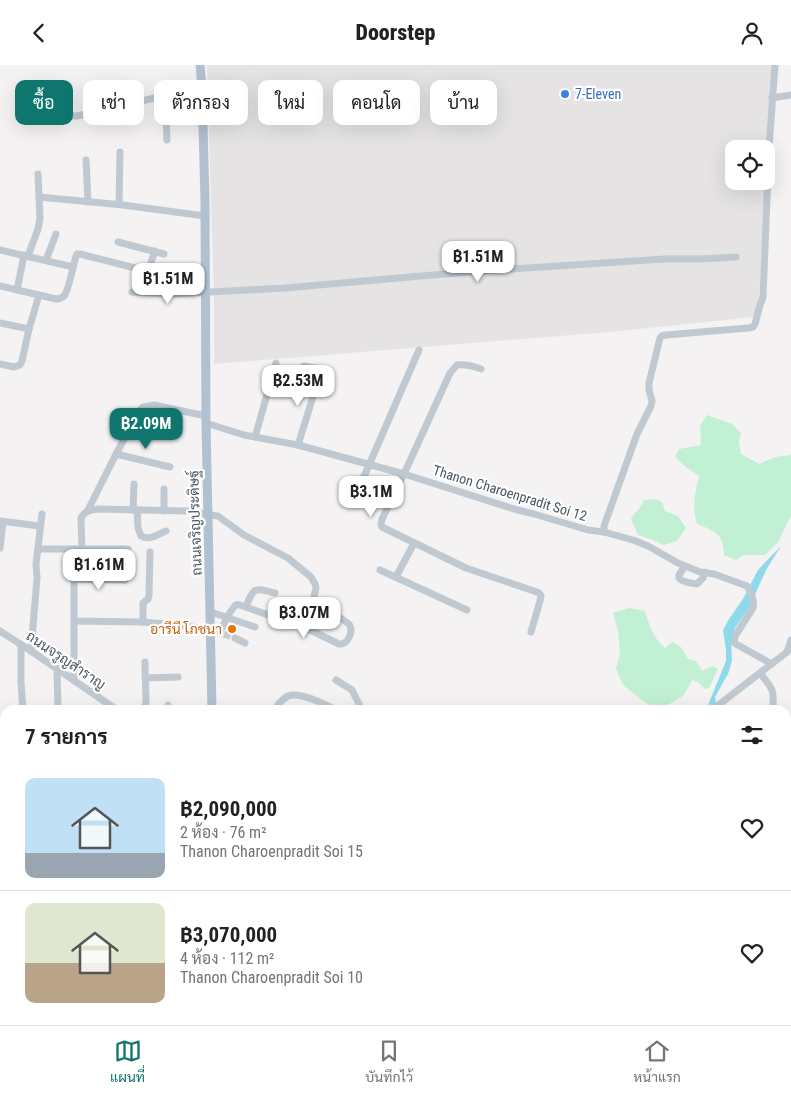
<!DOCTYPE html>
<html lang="th">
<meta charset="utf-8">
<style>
body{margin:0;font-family:"Roboto Condensed",Sarabun,sans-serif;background:#f2f2f2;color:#202124;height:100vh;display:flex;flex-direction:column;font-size:19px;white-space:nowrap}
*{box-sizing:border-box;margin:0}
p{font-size:16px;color:#757577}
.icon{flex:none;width:28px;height:28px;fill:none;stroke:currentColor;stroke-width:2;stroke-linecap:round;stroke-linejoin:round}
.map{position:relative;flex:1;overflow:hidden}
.side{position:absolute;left:0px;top:640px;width:791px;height:320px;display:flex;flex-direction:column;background:#fff;border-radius:15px 15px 0 0;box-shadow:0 5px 20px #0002}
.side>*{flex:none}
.top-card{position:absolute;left:15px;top:15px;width:500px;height:45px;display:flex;gap:10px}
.buttons{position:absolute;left:725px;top:75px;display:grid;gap:10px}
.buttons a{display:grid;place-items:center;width:50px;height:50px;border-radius:10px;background:#fff;box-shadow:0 5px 20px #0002;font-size:25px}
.price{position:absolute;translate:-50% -42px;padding:0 11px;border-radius:10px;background:#fff;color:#222;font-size:16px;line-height:32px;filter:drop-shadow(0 1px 2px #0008)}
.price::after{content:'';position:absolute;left:50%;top:30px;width:15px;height:11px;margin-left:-8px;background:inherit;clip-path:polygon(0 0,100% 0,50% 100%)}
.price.active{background:#0f766e;color:#fff}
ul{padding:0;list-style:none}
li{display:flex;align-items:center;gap:15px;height:125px;padding:0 25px}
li+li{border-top:1px solid #e0e0e0}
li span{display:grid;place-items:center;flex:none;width:140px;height:100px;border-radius:10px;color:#555}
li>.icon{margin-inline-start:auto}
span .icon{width:60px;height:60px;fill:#fffc;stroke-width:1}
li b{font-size:21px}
h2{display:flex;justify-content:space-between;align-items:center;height:60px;padding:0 25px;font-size:21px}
.chip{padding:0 18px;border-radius:10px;background:#fff;box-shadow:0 5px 20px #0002;font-size:18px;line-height:45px}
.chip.active{background:#0f766e;color:#fff}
header{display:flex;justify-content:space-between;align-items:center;height:65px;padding:0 25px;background:#fff;font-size:22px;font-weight:800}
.dock{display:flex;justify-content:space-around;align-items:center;height:70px;border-top:1px solid #e0e0e0;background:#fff;font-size:14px;color:#757577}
.dock a{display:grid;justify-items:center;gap:2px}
.dock .active{color:#0f766e}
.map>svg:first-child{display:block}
.education{fill:#e5e3e4}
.green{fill:#c2f0d4}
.water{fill:#8fd9ed}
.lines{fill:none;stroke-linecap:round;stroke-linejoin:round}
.minor-tunnel{stroke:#c9cbce;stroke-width:7;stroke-dasharray:7 3.5;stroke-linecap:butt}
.minor{stroke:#c0c9d1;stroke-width:7}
.major{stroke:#b2c1d0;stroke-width:9}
.shop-dot{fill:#3f7fe0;stroke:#fff;stroke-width:2}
.food-dot{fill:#e8710a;stroke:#fff;stroke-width:2}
.labels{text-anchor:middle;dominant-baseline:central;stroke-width:4.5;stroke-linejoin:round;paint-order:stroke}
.shop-label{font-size:14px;fill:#366cbe;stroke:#fff;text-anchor:start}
.street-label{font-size:14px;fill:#495560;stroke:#fff}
.food-label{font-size:14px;fill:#c56008;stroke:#fff;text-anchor:end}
</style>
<header><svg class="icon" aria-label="back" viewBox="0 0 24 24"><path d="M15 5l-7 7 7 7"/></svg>Doorstep<svg class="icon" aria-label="person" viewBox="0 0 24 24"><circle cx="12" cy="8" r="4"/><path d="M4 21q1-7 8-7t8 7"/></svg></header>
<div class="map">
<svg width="791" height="960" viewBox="0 0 791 960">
<rect width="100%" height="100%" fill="#f4f2f2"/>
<polygon class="education" points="207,0 773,0 766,84 734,84 734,116 765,116 759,233 754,252 610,267 214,299 214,235"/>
<g class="green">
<path d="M707 350 732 359 741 368 739 377 741 389 759 399 775 392 791 390V451L784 464 779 476 765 490H744L736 495 724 490C724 469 715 466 697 459 692 440 695 430 699 411L686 402 675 392 679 384 701 380 700 361Z"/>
<path d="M656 434 662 437 665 446 678 451 686 463 677 476 663 480 651 474 638 470 631 454C635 447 641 443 644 435Z"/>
<path d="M629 543 645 546C649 560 653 573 665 583L672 577 682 583 688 594 696 596 702 606 713 601 718 604 709 623 705 624 698 617 692 615 684 630 660 645 646 638 623 620 616 604 620 588 618 566 613 548Z"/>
</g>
<polygon class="water" points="781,481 766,505 749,543 735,563 731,577 732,596 728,609 715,632 717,645 708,645 708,640 726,596 726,585 723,565 729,554 743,534 758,505"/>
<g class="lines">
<polyline class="minor-tunnel" points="224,569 235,573"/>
<g class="minor">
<polyline points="772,33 791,30"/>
<polyline points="35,49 66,47 73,51 77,51 202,22"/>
<polyline points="167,75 166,51 167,45 170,43 202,40"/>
<polyline points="86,95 88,137"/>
<polyline points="39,132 123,140 205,151"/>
<polyline points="119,139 120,87"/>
<polyline points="118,177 164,189"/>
<polyline points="0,185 73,202"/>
<polyline points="28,191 38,164 40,153 38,109"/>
<polyline points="46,195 56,169"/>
<polyline points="148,206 155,186"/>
<path d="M0 221 56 234C59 234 61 234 64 231 69 225 73 201 76 191L77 189H80L167 211 184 212 205 210"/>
<polyline points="17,225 24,190"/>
<polyline points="132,227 173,229 285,223 421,211 495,205 664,194 701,194 736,192"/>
<polyline points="0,258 29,264"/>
<polyline points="0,299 14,302 20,300 22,296 29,264 39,230"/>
<path d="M481 304C473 301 466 299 457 300L450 308 404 409 382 454 381 459 382 462 466 503 534 526 539 528 541 531 540 536 531 567"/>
<polyline points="206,358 244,370 298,380 404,409 514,444 534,449 588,465 604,467"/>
<polyline points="255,372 276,298"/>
<polyline points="298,380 320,309 319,304 304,301"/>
<polyline points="116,389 170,402"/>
<polyline points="356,430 419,285"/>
<polyline points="88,445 116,389 140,345 143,342 154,340 206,351"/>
<polyline points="133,445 134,419"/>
<path d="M137 445 138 463 141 471C150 476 158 469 166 466"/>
<polyline points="164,446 164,424"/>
<polyline points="0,456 40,461"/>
<polyline points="0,483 3,457"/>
<polyline points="38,484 128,484"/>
<path d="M82 484 81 453C85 445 91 445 99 444L187 446 218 451 244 470 288 493 311 512 315 519 316 523 314 532 316 536 349 559C354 566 348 580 339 579L308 564 240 540C239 540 237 539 236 540 231 543 223 561 220 567"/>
<path d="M685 501 679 510V513C683 518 691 518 697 519L703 513 705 507"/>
<polyline points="380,505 467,545"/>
<polyline points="396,512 414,478"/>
<polyline points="74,514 125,515"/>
<path d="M246 542C254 521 254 523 275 528"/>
<polyline points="211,547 255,562"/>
<polyline points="74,556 143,557 177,560 214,565"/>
<polyline points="143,557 143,538 148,534 149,530 150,487"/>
<polyline points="0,566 31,586 117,645"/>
<polyline points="235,573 245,578"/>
<polyline points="21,580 21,617 23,645"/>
<polyline points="31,586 37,513 36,499 42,449"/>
<polyline points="787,587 791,575"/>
<path d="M772 599 734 578 735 571 753 543C755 535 751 528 747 521L714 509 700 507 678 498 648 481 633 475 604 467V461L637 369 651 341 652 336 649 325V318L660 273 662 271 666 270 748 263 753 262 755 259 760 240 763 232 769 83 775 0"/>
<polyline points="57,604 58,645"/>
<path d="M760 608C773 625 774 623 773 645"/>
<polyline points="145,613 178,612"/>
<polyline points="74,615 74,484"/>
<polyline points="336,615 352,625 362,645"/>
<polyline points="168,640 168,645"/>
<polyline points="143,645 146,638 145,597"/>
<path d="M274 645C278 640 282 634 288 631 300 626 325 640 337 645"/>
<polyline points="711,645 721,638 787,587"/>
<polyline points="786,668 791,668"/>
<polyline points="0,758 5,758"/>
<polyline points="0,801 3,826"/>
<polyline points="0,849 3,849 5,874"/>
<polyline points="786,849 791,851"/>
<polyline points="786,885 791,886"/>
<polyline points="0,905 5,904"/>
<polyline points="786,921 788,922"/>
<polyline points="71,955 72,960"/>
<polyline points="357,955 358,960"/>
<polyline points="399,955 400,960"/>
<polyline points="580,955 580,960"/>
<polyline points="628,955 629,960"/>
<polyline points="758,955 785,960"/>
<polyline points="164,960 197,955"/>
<polyline points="525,960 525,955"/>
</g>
<g class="major">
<polyline points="200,0 202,22 205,136 206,358 212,645"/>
<polyline points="244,955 244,960"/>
</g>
</g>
<circle class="shop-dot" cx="565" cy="29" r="5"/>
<circle class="food-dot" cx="232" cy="564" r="5"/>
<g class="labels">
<g class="shop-label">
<text x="575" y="29">7-Eleven</text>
</g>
<g class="street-label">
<text transform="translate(510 428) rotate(17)">Thanon Charoenpradit Soi 12</text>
<text transform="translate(195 458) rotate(-92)">ถนนเจริญประดิษฐ์</text>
<text transform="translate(66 595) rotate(34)">ถนนจรูญสำราญ</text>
</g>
<g class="food-label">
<text x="222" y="564">อารีนี โภชนา</text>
</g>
</g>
</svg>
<div class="buttons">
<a><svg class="icon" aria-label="locate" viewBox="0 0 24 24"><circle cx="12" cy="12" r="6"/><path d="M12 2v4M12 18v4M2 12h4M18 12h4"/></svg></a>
</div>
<b class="price" style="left:478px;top:218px">฿1.51M</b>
<b class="price" style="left:168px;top:240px">฿1.51M</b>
<b class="price" style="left:298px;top:342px">฿2.53M</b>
<b class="price active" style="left:146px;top:385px">฿2.09M</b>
<b class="price" style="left:371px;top:453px">฿3.1M</b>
<b class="price" style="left:99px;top:526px">฿1.61M</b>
<b class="price" style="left:304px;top:574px">฿3.07M</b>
<div class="top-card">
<a class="chip active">ซื้อ</a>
<a class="chip">เช่า</a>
<a class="chip">ตัวกรอง</a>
<a class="chip">ใหม่</a>
<a class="chip">คอนโด</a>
<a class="chip">บ้าน</a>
</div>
<section class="side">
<h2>7 รายการ<svg class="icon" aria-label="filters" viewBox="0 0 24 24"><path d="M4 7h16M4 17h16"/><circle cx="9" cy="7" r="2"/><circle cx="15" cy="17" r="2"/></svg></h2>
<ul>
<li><span style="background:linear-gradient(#bfe0f5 75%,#9aa5b1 0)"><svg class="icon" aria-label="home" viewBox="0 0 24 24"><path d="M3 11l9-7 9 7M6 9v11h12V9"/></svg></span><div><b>฿2,090,000</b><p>2 ห้อง · 76 m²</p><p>Thanon Charoenpradit Soi 15</p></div><svg class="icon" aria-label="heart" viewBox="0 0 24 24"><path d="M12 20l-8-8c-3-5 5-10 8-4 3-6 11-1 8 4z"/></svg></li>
<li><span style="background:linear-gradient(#dfe7d0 60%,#b9a48a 0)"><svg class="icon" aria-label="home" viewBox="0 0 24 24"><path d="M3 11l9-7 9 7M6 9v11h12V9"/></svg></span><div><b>฿3,070,000</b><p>4 ห้อง · 112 m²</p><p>Thanon Charoenpradit Soi 10</p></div><svg class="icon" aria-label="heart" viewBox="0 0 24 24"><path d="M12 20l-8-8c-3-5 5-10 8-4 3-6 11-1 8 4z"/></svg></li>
</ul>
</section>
</div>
<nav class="dock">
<a class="active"><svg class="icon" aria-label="map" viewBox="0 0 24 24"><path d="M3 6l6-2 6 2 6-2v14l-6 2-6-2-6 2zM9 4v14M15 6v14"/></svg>แผนที่</a>
<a><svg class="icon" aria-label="saved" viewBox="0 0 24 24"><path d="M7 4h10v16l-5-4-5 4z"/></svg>บันทึกไว้</a>
<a><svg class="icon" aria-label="home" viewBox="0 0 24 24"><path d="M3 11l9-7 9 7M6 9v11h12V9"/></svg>หน้าแรก</a>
</nav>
